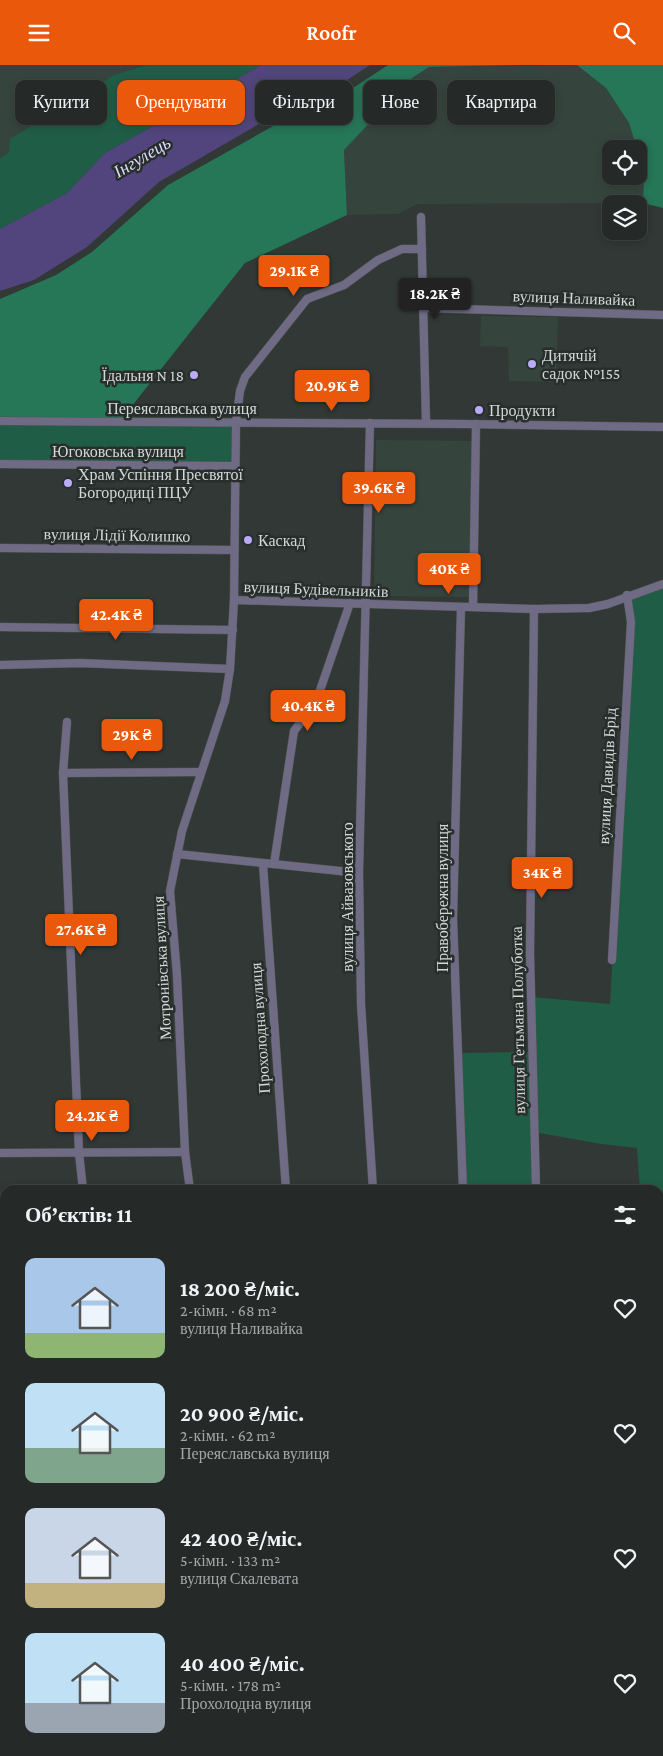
<!DOCTYPE html>
<html lang="uk">
<meta charset="utf-8">
<style>
body{margin:0;font-family:"Crimson Pro",serif;background:#313634;color:#f1f3f6;height:100vh;display:flex;flex-direction:column;font-size:19px;white-space:nowrap}
*{box-sizing:border-box;margin:0}
p{font-size:16px;color:#a3a7a8}
.icon{flex:none;width:28px;height:28px;fill:none;stroke:currentColor;stroke-width:2;stroke-linecap:round;stroke-linejoin:round}
.map{position:relative;flex:1;overflow:hidden}
.details{position:absolute;left:0px;top:1120px;width:664px;height:571px;display:flex;flex-direction:column;background:#252a28;border-radius:15px 15px 0 0;box-shadow:0 2px 8px #0003,0 0 0 1px #424645}
.details>*{flex:none}
.top-card{position:absolute;left:15px;top:15px;width:634px;height:45px;display:flex;gap:10px}
.controls{position:absolute;left:602px;top:75px;display:grid;gap:10px}
.controls a{display:grid;place-items:center;width:45px;height:45px;border-radius:10px;background:#252a28;box-shadow:0 2px 8px #0003,0 0 0 1px #424645;font-size:25px}
.price{position:absolute;translate:-50% -42px;padding:0 11px;border-radius:5px;background:#ea580c;color:#fff;font-size:16px;line-height:32px;filter:drop-shadow(0 1px 2px #0008)}
.price::after{content:'';position:absolute;left:50%;top:30px;width:15px;height:11px;margin-left:-8px;background:inherit;clip-path:polygon(0 0,100% 0,50% 100%)}
.price.on{background:#222;color:#fff}
ul{padding:0;list-style:none}
li{display:flex;align-items:center;gap:15px;height:125px;padding:0 25px}
li span{display:grid;place-items:center;flex:none;width:140px;height:100px;border-radius:10px;color:#555}
li>.icon{margin-inline-start:auto}
span .icon{width:60px;height:60px;fill:#fffc;stroke-width:1}
li b{font-size:21px}
h2{display:flex;justify-content:space-between;align-items:center;height:60px;padding:0 25px;font-size:21px}
.pill{padding:0 18px;border-radius:10px;background:#252a28;box-shadow:0 2px 8px #0003,0 0 0 1px #424645;font-size:18px;line-height:45px}
.pill.on{background:#ea580c;color:#fff}
header{display:flex;justify-content:space-between;align-items:center;height:65px;padding:0 25px;background:#ea580c;color:#fff;font-size:22px;font-weight:600}
.map>svg:first-child{display:block}
.built{fill:#36443e}
.green{fill:#205d46}
.forest{fill:#267658}
.water{fill:#52457d}
.lines{fill:none;stroke-linecap:round;stroke-linejoin:round}
.minor-casing{stroke:#4e5552;stroke-width:9}
.minor{stroke:#6f6b85;stroke-width:8}
.rail-casing{stroke:#858b88;stroke-width:4}
.rail{stroke:#272e2b;stroke-width:2;stroke-dasharray:5.5;stroke-linecap:butt}
.poi-dot{fill:#b9abf7;stroke:#272e2b;stroke-width:2}
.labels{text-anchor:middle;dominant-baseline:central;stroke-width:5;stroke-linejoin:round;paint-order:stroke}
.street-label{font-size:16px;fill:#d3d7d5;stroke:#272e2b}
.poi-label{font-size:16px;fill:#d3d7d5;stroke:#272e2b;text-anchor:start}
.water-label{font-size:18px;font-style:italic;fill:#dfdafd;stroke:#272e2b}
</style>
<header><svg class="icon" aria-label="menu" viewBox="0 0 24 24"><path d="M4 6h16M4 12h16M4 18h16"/></svg>Roofr<svg class="icon" aria-label="search" viewBox="0 0 24 24"><circle cx="10" cy="10" r="6"/><path d="M15 15l6 6"/></svg></header>
<div class="map">
<svg width="663" height="1691" viewBox="0 0 663 1691">
<rect width="100%" height="100%" fill="#313835"/>
<g class="built">
<polygon points="0,0 146,0 114,10 0,93"/>
<polygon points="577,0 606,23 629,58 637,84 611,84 611,111 639,111 639,88 644,107 643,138 417,139 398,149 347,150 344,85 412,13 429,2"/>
<polygon points="481,251 558,252 556,317 509,316 508,282 480,281"/>
<polygon points="376,375 472,376 470,532 374,531"/>
</g>
<g class="green">
<polygon points="146,0 262,0 105,88 67,128 0,164 0,93 9,87 10,74 114,10"/>
<polygon points="0,356 236,357 235,401 0,399"/>
<polygon points="663,519 663,1144 659,1144 659,1125 640,1125 637,1083 601,1079 534,1067 536,1125 386,1125 462,1119 458,988 531,987 531,932 610,939 631,557 627,530"/>
<polygon points="0,1247 5,1247 5,1271 0,1265"/>
<polygon points="0,1605 5,1609 5,1686 98,1686 105,1691 0,1691"/>
</g>
<g class="forest">
<polygon points="388,0 524,0 429,2 412,13 344,85 347,150 245,198 120,356 0,356 0,234 56,210 92,187 168,120 275,60 324,42"/>
<polygon points="577,0 663,0 663,143 643,138 644,107 629,58 606,23"/>
</g>
<g class="water">
<polygon points="262,0 370,0 312,38 271,52 159,117 87,182 34,215 0,226 0,164 67,128 105,88"/>
<polygon points="0,1310 5,1314 5,1395 0,1391"/>
<polygon points="260,1686 315,1686 316,1691 260,1691"/>
</g>
<g class="lines">
<defs>
<g id="minor">
<polyline points="421,152 426,358"/>
<polyline points="424,243 663,250"/>
<polyline points="0,356 464,359 663,362"/>
<polyline points="370,358 359,808 361,939 373,1125"/>
<polyline points="0,399 235,401"/>
<polyline points="0,483 234,485"/>
<polyline points="234,535 534,544 589,543 608,539 663,519"/>
<polyline points="461,542 453,853 463,1125"/>
<polyline points="473,542 476,359"/>
<polyline points="534,544 530,889 536,1125"/>
<polyline points="0,562 233,565"/>
<polyline points="0,600 80,598 230,604"/>
<polyline points="67,657 63,708 79,1088 83,1125"/>
<polyline points="63,708 201,707"/>
<polyline points="177,789 359,808"/>
<polyline points="263,799 286,1125"/>
<polyline points="274,799 294,666 316,637 350,538"/>
<polyline points="612,895 631,557 627,530"/>
<polyline points="0,1088 185,1087"/>
<polyline points="190,1125 185,1087 177,910 170,826 182,766 225,636 230,604 234,535 236,357 240,326 245,312 307,234 344,220 378,195 402,184 422,184"/>
</g>
</defs>
<use href="#minor" class="minor-casing"/>
<use href="#minor" class="minor"/>
<defs>
<g id="rail">
<polyline points="659,1660 663,1654"/>
<polyline points="640,1691 643,1686"/>
</g>
</defs>
<use href="#rail" class="rail-casing"/>
<use href="#rail" class="rail"/>
</g>
<g class="poi-dot">
<circle cx="532" cy="299" r="5"/>
<circle cx="194" cy="310" r="5"/>
<circle cx="479" cy="345" r="5"/>
<circle cx="68" cy="418" r="5"/>
<circle cx="248" cy="475" r="5"/>
</g>
<g class="labels">
<g class="street-label">
<text transform="translate(574 233) rotate(2)">вулиця Наливайка</text>
<text x="182" y="343">Переяславська вулиця</text>
<text x="118" y="386">Югоковська вулиця</text>
<text transform="translate(117 470) rotate(1)">вулиця Лідії Колишко</text>
<text transform="translate(316 524) rotate(2)">вулиця Будівельників</text>
<text transform="translate(607 711) rotate(-87)">вулиця Давидів Брід</text>
<text transform="translate(347 832) rotate(-90)">вулиця Айвазовського</text>
<text transform="translate(442 833) rotate(-90)">Правобережна вулиця</text>
<text transform="translate(162 903) rotate(-93)">Мотронівська вулиця</text>
<text transform="translate(518 955) rotate(-91)">вулиця Гетьмана Полуботка</text>
<text transform="translate(260 963) rotate(-94)">Прохолодна вулиця</text>
</g>
<g class="poi-label">
<text x="542" y="290">Дитячій<tspan x="542" dy="18">садок №155</tspan></text>
<text x="184" y="310" text-anchor="end">Їдальня N 18</text>
<text x="489" y="345">Продукти</text>
<text x="78" y="409">Храм Успіння Пресвятої<tspan x="78" dy="18">Богородиці ПЦУ</tspan></text>
<text x="258" y="475">Каскад</text>
</g>
<g class="water-label">
<text transform="translate(142 92) rotate(-31)">Інгулець</text>
</g>
</g>
</svg>
<div class="controls">
<a><svg class="icon" aria-label="locate" viewBox="0 0 24 24"><circle cx="12" cy="12" r="6"/><path d="M12 2v4M12 18v4M2 12h4M18 12h4"/></svg></a>
<a><svg class="icon" aria-label="layers" viewBox="0 0 24 24"><path d="M12 4l9 5-9 5-9-5zM3 14l9 5 9-5"/></svg></a>
</div>
<b class="price" style="left:294px;top:232px">29.1K ₴</b>
<b class="price on" style="left:435px;top:255px">18.2K ₴</b>
<b class="price" style="left:332px;top:347px">20.9K ₴</b>
<b class="price" style="left:379px;top:449px">39.6K ₴</b>
<b class="price" style="left:449px;top:530px">40K ₴</b>
<b class="price" style="left:116px;top:576px">42.4K ₴</b>
<b class="price" style="left:308px;top:667px">40.4K ₴</b>
<b class="price" style="left:132px;top:696px">29K ₴</b>
<b class="price" style="left:542px;top:834px">34K ₴</b>
<b class="price" style="left:81px;top:891px">27.6K ₴</b>
<b class="price" style="left:92px;top:1077px">24.2K ₴</b>
<div class="top-card">
<a class="pill">Купити</a>
<a class="pill on">Орендувати</a>
<a class="pill">Фільтри</a>
<a class="pill">Нове</a>
<a class="pill">Квартира</a>
</div>
<section class="details">
<h2>Об’єктів: 11<svg class="icon" aria-label="filters" viewBox="0 0 24 24"><path d="M4 7h16M4 17h16"/><circle cx="9" cy="7" r="2"/><circle cx="15" cy="17" r="2"/></svg></h2>
<ul>
<li><span style="background:linear-gradient(#a9c7e8 75%,#8fb573 0)"><svg class="icon" aria-label="home" viewBox="0 0 24 24"><path d="M3 11l9-7 9 7M6 9v11h12V9"/></svg></span><div><b>18 200 ₴/міс.</b><p>2-кімн. · 68 m²</p><p>вулиця Наливайка</p></div><svg class="icon" aria-label="heart" viewBox="0 0 24 24"><path d="M12 20l-8-8c-3-5 5-10 8-4 3-6 11-1 8 4z"/></svg></li>
<li><span style="background:linear-gradient(#bfe0f5 65%,#7fa58c 0)"><svg class="icon" aria-label="home" viewBox="0 0 24 24"><path d="M3 11l9-7 9 7M6 9v11h12V9"/></svg></span><div><b>20 900 ₴/міс.</b><p>2-кімн. · 62 m²</p><p>Переяславська вулиця</p></div><svg class="icon" aria-label="heart" viewBox="0 0 24 24"><path d="M12 20l-8-8c-3-5 5-10 8-4 3-6 11-1 8 4z"/></svg></li>
<li><span style="background:linear-gradient(#c9d6e8 75%,#c2b280 0)"><svg class="icon" aria-label="home" viewBox="0 0 24 24"><path d="M3 11l9-7 9 7M6 9v11h12V9"/></svg></span><div><b>42 400 ₴/міс.</b><p>5-кімн. · 133 m²</p><p>вулиця Скалевата</p></div><svg class="icon" aria-label="heart" viewBox="0 0 24 24"><path d="M12 20l-8-8c-3-5 5-10 8-4 3-6 11-1 8 4z"/></svg></li>
<li><span style="background:linear-gradient(#bfe0f5 70%,#9aa5b1 0)"><svg class="icon" aria-label="home" viewBox="0 0 24 24"><path d="M3 11l9-7 9 7M6 9v11h12V9"/></svg></span><div><b>40 400 ₴/міс.</b><p>5-кімн. · 178 m²</p><p>Прохолодна вулиця</p></div><svg class="icon" aria-label="heart" viewBox="0 0 24 24"><path d="M12 20l-8-8c-3-5 5-10 8-4 3-6 11-1 8 4z"/></svg></li>
</ul>
</section>
</div>
